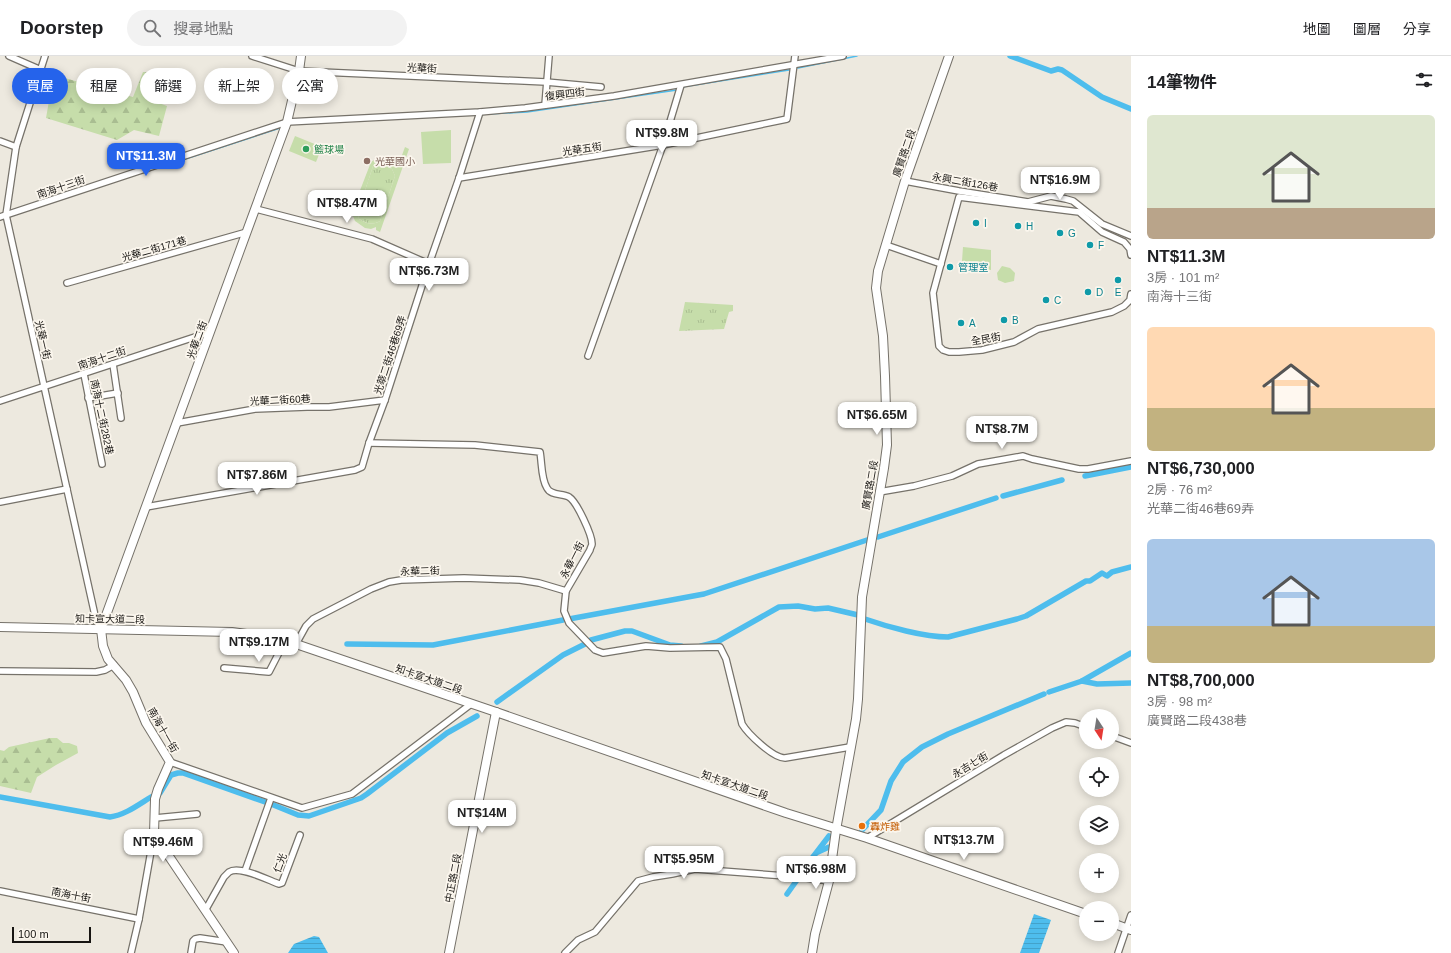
<!DOCTYPE html>
<html lang="zh-TW">
<meta charset="utf-8">
<style>
body{margin:0;font-family:Arial,"Noto Sans TC",sans-serif;background:#f2f2f2;color:#202124;height:100vh;display:flex;flex-direction:column;font-size:15px;white-space:nowrap}
*{box-sizing:border-box;margin:0}
p{font-size:13px;color:#757577}
.icon{flex:none;width:22px;height:22px;fill:none;stroke:currentColor;stroke-width:2;stroke-linecap:round;stroke-linejoin:round}
.map{position:relative;flex:1;overflow:hidden}
.drawer{display:flex;flex-direction:column;background:#fff;width:320px}
.drawer>*{flex:none}
.banner{position:absolute;left:12px;top:12px;width:380px;height:36px;display:flex;gap:8px}
.needle{width:26px;rotate:168deg}
.buttons{position:absolute;left:1079px;top:653px;display:grid;gap:8px}
.buttons a{display:grid;place-items:center;width:40px;height:40px;border-radius:50%;background:#fff;box-shadow:0 2px 10px #0003;font-size:20px}
.scale{position:absolute;left:12px;bottom:10px;width:79px;box-sizing:border-box;padding-left:4px;border:2px solid #171512;border-top:0;font-size:11px;line-height:14px;white-space:nowrap;color:#171512;-webkit-text-stroke:3px #fbf6ed;paint-order:stroke}
.price{position:absolute;translate:-50% -34px;padding:0 9px;border-radius:8px;background:#fff;color:#222;font-size:13px;line-height:26px;filter:drop-shadow(0 1px 2px #0008)}
.price::after{content:'';position:absolute;left:50%;top:24px;width:12px;height:9px;margin-left:-6px;background:inherit;clip-path:polygon(0 0,100% 0,50% 100%)}
.price.selected{background:#2563eb;color:#fff}
ul{padding:0;list-style:none}
li{display:grid;align-content:center;gap:8px;height:212px;padding:0 16px}
li span{display:grid;place-items:center;height:124px;border-radius:6px;color:#555}
li>.icon{margin-inline-start:auto}
span .icon{width:72px;height:72px;fill:#fffc;stroke-width:1}
li b{font-size:17px}
h2{display:flex;justify-content:space-between;align-items:center;height:48px;padding:0 16px;font-size:17px}
.pill{padding:0 14px;border-radius:18px;background:#fff;box-shadow:0 2px 10px #0003;font-size:14px;line-height:36px}
.pill.selected{background:#2563eb;color:#fff}
header{display:flex;align-items:center;gap:24px;box-sizing:border-box;height:56px;padding:0 20px;background:#fff;border-bottom:1px solid #e0e0e0}
header strong{font-size:19px}
nav{display:flex;gap:22px;margin-inline-start:auto;font-size:14px}
.search{width:280px;height:36px;background:#f2f2f2;display:flex;align-items:center;gap:10px;box-sizing:border-box;padding:0 14px;border-radius:22px;color:#757577;font-size:15px}
main{display:flex;flex:1;min-height:0}
.map>svg:first-child{display:block}
.grass{fill:url(#grass-tufts)}
.forest{fill:url(#forest-firs)}
.green{fill:#c6ddaa;fill-rule:evenodd}
.water{fill:url(#water-rules)}
.lines{fill:none;stroke-linecap:round;stroke-linejoin:round}
.stream{stroke:#4ebded;stroke-width:1.5}
.canal{stroke:#4ebded;stroke-width:5.5}
.street-casing{stroke:#76726a;stroke-width:8}
.secondary-casing{stroke:#76726a;stroke-width:10}
.street{stroke:#fff;stroke-width:5.5}
.secondary{stroke:#fff;stroke-width:8}
.leisure-dot{fill:#2e9e5b;stroke:#fbf6ed;stroke-width:1.5}
.education-dot{fill:#8d6e63;stroke:#fbf6ed;stroke-width:1.5}
.culture-dot{fill:#0f9aa8;stroke:#fbf6ed;stroke-width:1.5}
.food-dot{fill:#e8710a;stroke:#fbf6ed;stroke-width:1.5}
.labels{text-anchor:middle;dominant-baseline:central;stroke-width:3.5;stroke-linejoin:round;paint-order:stroke}
.street-label{font-size:10px;fill:#171512;stroke:#fbf6ed}
.leisure-label{font-size:10px;fill:#27864d;stroke:#fbf6ed;text-anchor:start}
.education-label{font-size:10px;fill:#785e54;stroke:#fbf6ed;text-anchor:start}
.culture-label{font-size:10px;fill:#0d838f;stroke:#fbf6ed;text-anchor:start}
.food-label{font-size:10px;fill:#c56008;stroke:#fbf6ed;text-anchor:start}
</style>
<header>
<strong>Doorstep</strong>
<div class="search"><svg class="icon" aria-label="search" viewBox="0 0 24 24"><circle cx="10" cy="10" r="6"/><path d="M15 15l6 6"/></svg>搜尋地點</div>
<nav><a>地圖</a><a>圖層</a><a>分享</a></nav>
</header>
<main>
<div class="map">
<svg width="1131" height="897" viewBox="0 0 1131 897">
<defs>
<pattern id="grass-tufts" width="24" height="20" patternUnits="userSpaceOnUse"><rect width="24" height="20" fill="#c6ddaa"/><path d="M3 7l-1-3M5 7V3M7 7l1-3M15 17l-1-3M17 17v-4M19 17l1-3" fill="none" stroke="#a9bd91"/></pattern>
<pattern id="forest-firs" width="22" height="20" patternUnits="userSpaceOnUse"><rect width="22" height="20" fill="#c6ddaa"/><path d="M5 1l3.5 6h-7zM16 11l3.5 6h-7z" fill="#a9bd91"/></pattern>
<pattern id="water-rules" width="6" height="5" patternUnits="userSpaceOnUse"><rect width="6" height="5" fill="#4ebded"/><path d="M0 2.5h6" fill="none" stroke="#43a2ca"/></pattern>
</defs>
<rect width="100%" height="100%" fill="#ede9df"/>
<g class="grass">
<path d="M380 107 392 113 395 120 380 165C371 170 367 167 359 163L358 156 373 110Z"/>
<polygon points="685,246 733,249 733,255 729,256 724,273 679,275"/>
</g>
<g class="forest">
<polygon points="43,16 133,41 143,16 168,18 166,32 160,33 156,46 167,50 159,80 134,74 117,84 46,62 49,45 35,40"/>
<polygon points="50,682 57,682 63,687 69,687 77,690 78,697 56,709 37,721 31,737 0,730 0,694 4,695 9,691"/>
</g>
<g class="green">
<polygon points="451,74 451,107 423,108 421,76"/>
<polygon points="295,80 322,91 316,106 289,95"/>
<path d="M405 91 409 93 380 176 376 174V171L371 173 365 172 355 165 353 160 354 150 371 106C381 99 389 104 398 110ZM380 107 392 113 395 120 380 165C371 170 366 167 359 163L358 156 373 110Z"/>
<polygon points="963,191 991,194 991,214 969,211 969,206 962,205"/>
<polygon points="1002,210 1010,212 1015,217 1014,225 1005,227 998,224 997,217"/>
</g>
<g class="water">
<polygon points="1034,858 1051,864 1039,897 1020,897"/>
<polygon points="314,880 319,881 328,897 288,897 294,888"/>
</g>
<g class="lines">
<g class="stream">
<polyline points="798,12 857,0"/>
<polyline points="682,31 789,14"/>
<polyline points="487,58 527,56 677,34"/>
<polyline points="170,108 280,72"/>
</g>
<g class="canal">
<polyline points="1010,0 1051,15 1058,13 1062,14 1102,41 1131,53"/>
<polyline points="1085,420 1131,411"/>
<polyline points="1003,440 1062,424"/>
<polyline points="878,481 996,442"/>
<polyline points="569,563 704,538 867,484"/>
<path d="M865 563C888 571 924 581 948 581L1017 563 1026 560 1086 525H1090L1102 517 1107 520 1112 516 1131 511"/>
<polyline points="591,584 625,575 632,575 670,589 681,590"/>
<polyline points="347,588 433,589 563,564"/>
<polyline points="701,590 717,586 779,551 798,550 815,553 828,552 858,559"/>
<polyline points="1082,625 1097,628 1131,627"/>
<polyline points="1049,636 1082,625 1131,597"/>
<polyline points="497,646 563,599 585,588"/>
<polyline points="160,737 171,719 178,717 183,717 268,747"/>
<path d="M0 741 110 761C125 759 138 749 151 741"/>
<polyline points="271,748 298,759 309,760 361,742 367,738 447,677 477,660"/>
<polyline points="862,774 881,754 891,725 903,706 922,691 948,678 1044,638"/>
<polyline points="818,796 829,791"/>
<polyline points="803,814 829,780"/>
<polyline points="787,838 797,824"/>
</g>
<defs>
<g id="street">
<polyline points="9,0 41,14"/>
<polyline points="45,0 16,91 6,159 96,564 101,573"/>
<polyline points="252,0 299,15 546,26 601,31"/>
<polyline points="545,49 549,0"/>
<polyline points="0,85 16,91"/>
<polyline points="459,122 663,89 787,63 795,0"/>
<polyline points="905,125 959,135 1028,146 1051,140 1066,143 1073,145 1102,168 1131,180"/>
<polyline points="256,153 372,183 429,208"/>
<polyline points="0,161 287,66 480,56 525,52 614,40 843,0"/>
<polyline points="886,189 941,208"/>
<polyline points="1131,199 1130,193 1124,186 1102,176 1079,156 959,141 933,237 939,290 943,294 949,296 959,296 982,294 1014,286 1038,273 1112,256 1124,250 1130,244 1131,238"/>
<polyline points="67,227 247,176"/>
<polyline points="588,300 663,89 681,29"/>
<polyline points="113,308 121,362"/>
<polyline points="84,318 102,408"/>
<polyline points="88,342 118,337"/>
<polyline points="0,345 210,276"/>
<polyline points="177,367 255,353 307,351 329,351 385,344"/>
<path d="M369 387 475 389 540 396C542 407 541 423 547 432 551 440 562 437 569 441 577 446 592 479 592 488 592 490 590 492 590 494L566 535 564 555 569 567 595 594 603 597 646 590 670 592 720 591 726 603 742 668C748 678 773 702 785 702L850 691"/>
<polyline points="879,436 914,430 952,420 978,408 1023,400 1032,403 1079,413 1088,413 1131,405"/>
<polyline points="0,446 67,433"/>
<polyline points="146,451 355,414 362,411 369,387 385,344 429,208 459,122 480,56"/>
<polyline points="296,588 306,570 313,563 371,533 389,526 401,524 464,522 520,524 539,527 566,535"/>
<polyline points="224,612 269,616 285,585"/>
<polyline points="0,615 96,616 105,614 114,609"/>
<polyline points="1112,680 1131,687"/>
<polyline points="170,706 302,752 352,738 471,648"/>
<polyline points="155,762 197,758"/>
<polyline points="867,782 1004,699 1052,672 1066,666 1075,667 1086,671"/>
<polyline points="245,815 271,742"/>
<polyline points="0,835 139,863"/>
<path d="M206 853 224 821C225 820 228 817 229 816 239 809 268 824 279 828L282 827 300 779"/>
<polyline points="131,897 139,863 154,778"/>
<polyline points="191,897 193,885 195,883 200,882 227,886"/>
<polyline points="565,897 578,884 595,876 638,825 653,821 672,818 695,813 799,821 829,825"/>
<polyline points="1118,897 1131,859"/>
</g>
<g id="secondary">
<polyline points="0,571 232,576 261,580 296,588 496,656 786,757 867,782 1086,858"/>
<polyline points="1112,867 1131,874"/>
<polyline points="234,897 154,778 155,743 158,733 170,706 146,667 133,636 126,624 108,603 103,590 101,573 287,66 299,15 301,0"/>
<polyline points="449,897 496,656"/>
<polyline points="812,897 815,878 829,825 836,774 856,663 858,643 862,541 884,412 887,389 885,320 883,280 876,232 878,215 905,125 949,0"/>
</g>
</defs>
<use href="#street" class="street-casing"/>
<use href="#secondary" class="secondary-casing"/>
<use href="#street" class="street"/>
<use href="#secondary" class="secondary"/>
</g>
<circle class="leisure-dot" cx="306" cy="93" r="4"/>
<circle class="education-dot" cx="367" cy="105" r="4"/>
<g class="culture-dot">
<circle cx="976" cy="167" r="4"/>
<circle cx="1018" cy="170" r="4"/>
<circle cx="1060" cy="177" r="4"/>
<circle cx="1090" cy="189" r="4"/>
<circle cx="950" cy="211" r="4"/>
<circle cx="1118" cy="224" r="4"/>
<circle cx="1088" cy="236" r="4"/>
<circle cx="1046" cy="244" r="4"/>
<circle cx="1004" cy="264" r="4"/>
<circle cx="961" cy="267" r="4"/>
</g>
<circle class="food-dot" cx="862" cy="770" r="4"/>
<g class="labels">
<g class="street-label">
<text transform="translate(422 12) rotate(3)">光華街</text>
<text transform="translate(565 38) rotate(-7)">復興四街</text>
<text transform="translate(582 93) rotate(-9)">光華五街</text>
<text transform="translate(904 97) rotate(-71)">廣賢路二段</text>
<text transform="translate(965 126) rotate(10)">永興二街126巷</text>
<text transform="translate(61 131) rotate(-19)">南海十三街</text>
<text transform="translate(154 193) rotate(-16)">光華二街171巷</text>
<text transform="translate(986 283) rotate(-10)">全民街</text>
<text transform="translate(43 284) rotate(77)">光華一街</text>
<text transform="translate(197 284) rotate(-70)">光華二街</text>
<text transform="translate(390 299) rotate(-72)">光華二街46巷69弄</text>
<text transform="translate(102 302) rotate(-19)">南海十二街</text>
<text transform="translate(280 344) rotate(-3)">光華二街60巷</text>
<text transform="translate(102 361) rotate(78)">南海十二街282巷</text>
<text transform="translate(870 429) rotate(-80)">廣賢路二段</text>
<text transform="translate(572 504) rotate(-63)">永華一街</text>
<text transform="translate(420 515) rotate(-2)">永華二街</text>
<text transform="translate(110 563) rotate(1)">知卡宣大道二段</text>
<text transform="translate(429 623) rotate(19)">知卡宣大道二段</text>
<text transform="translate(163 674) rotate(60)">南海十一街</text>
<text transform="translate(970 709) rotate(-31)">永吉七街</text>
<text transform="translate(735 729) rotate(19)">知卡宣大道二段</text>
<text transform="translate(280 807) rotate(-69)">仁光</text>
<text transform="translate(453 822) rotate(-79)">中正路二段</text>
<text transform="translate(71 839) rotate(11)">南海十街</text>
</g>
<g class="leisure-label">
<text x="314" y="93">籃球場</text>
</g>
<g class="education-label">
<text x="375" y="105">光華國小</text>
</g>
<g class="culture-label">
<text x="984" y="167">I</text>
<text x="1026" y="170">H</text>
<text x="1068" y="177">G</text>
<text x="1098" y="189">F</text>
<text x="958" y="211">管理室</text>
<text x="1096" y="236">D</text>
<text x="1118" y="236" text-anchor="middle">E</text>
<text x="1054" y="244">C</text>
<text x="1012" y="264">B</text>
<text x="969" y="267">A</text>
</g>
<g class="food-label">
<text x="870" y="770">轟炸雞</text>
</g>
</g>
</svg>
<div class="buttons">
<a><svg class="needle" viewBox="-14 -14 28 28"><path d="M0-13l5 13h-10z" fill="#e53935"/><path d="M0 13l5-13h-10z" fill="#757577"/></svg></a>
<a><svg class="icon" aria-label="locate" viewBox="0 0 24 24"><circle cx="12" cy="12" r="6"/><path d="M12 2v4M12 18v4M2 12h4M18 12h4"/></svg></a>
<a><svg class="icon" aria-label="layers" viewBox="0 0 24 24"><path d="M12 4l9 5-9 5-9-5zM3 14l9 5 9-5"/></svg></a>
<a>+</a>
<a>−</a>
</div>
<div class="scale">100 m</div>
<b class="price" style="left:662px;top:98px">NT$9.8M</b>
<b class="price selected" style="left:146px;top:121px">NT$11.3M</b>
<b class="price" style="left:1060px;top:145px">NT$16.9M</b>
<b class="price" style="left:347px;top:168px">NT$8.47M</b>
<b class="price" style="left:429px;top:236px">NT$6.73M</b>
<b class="price" style="left:877px;top:380px">NT$6.65M</b>
<b class="price" style="left:1002px;top:394px">NT$8.7M</b>
<b class="price" style="left:257px;top:440px">NT$7.86M</b>
<b class="price" style="left:259px;top:607px">NT$9.17M</b>
<b class="price" style="left:482px;top:778px">NT$14M</b>
<b class="price" style="left:964px;top:805px">NT$13.7M</b>
<b class="price" style="left:163px;top:807px">NT$9.46M</b>
<b class="price" style="left:684px;top:824px">NT$5.95M</b>
<b class="price" style="left:816px;top:834px">NT$6.98M</b>
<div class="banner">
<a class="pill selected">買屋</a>
<a class="pill">租屋</a>
<a class="pill">篩選</a>
<a class="pill">新上架</a>
<a class="pill">公寓</a>
</div>
</div>
<section class="drawer">
<h2>14筆物件<svg class="icon" aria-label="filters" viewBox="0 0 24 24"><path d="M4 7h16M4 17h16"/><circle cx="9" cy="7" r="2"/><circle cx="15" cy="17" r="2"/></svg></h2>
<ul>
<li><span style="background:linear-gradient(#dfe7d0 75%,#b9a48a 0)"><svg class="icon" aria-label="home" viewBox="0 0 24 24"><path d="M3 11l9-7 9 7M6 9v11h12V9"/></svg></span><div><b>NT$11.3M</b><p>3房 · 101 m²</p><p>南海十三街</p></div></li>
<li><span style="background:linear-gradient(#ffd9b3 65%,#c2b280 0)"><svg class="icon" aria-label="home" viewBox="0 0 24 24"><path d="M3 11l9-7 9 7M6 9v11h12V9"/></svg></span><div><b>NT$6,730,000</b><p>2房 · 76 m²</p><p>光華二街46巷69弄</p></div></li>
<li><span style="background:linear-gradient(#a9c7e8 70%,#c2b280 0)"><svg class="icon" aria-label="home" viewBox="0 0 24 24"><path d="M3 11l9-7 9 7M6 9v11h12V9"/></svg></span><div><b>NT$8,700,000</b><p>3房 · 98 m²</p><p>廣賢路二段438巷</p></div></li>
</ul>
</section>
</main>
